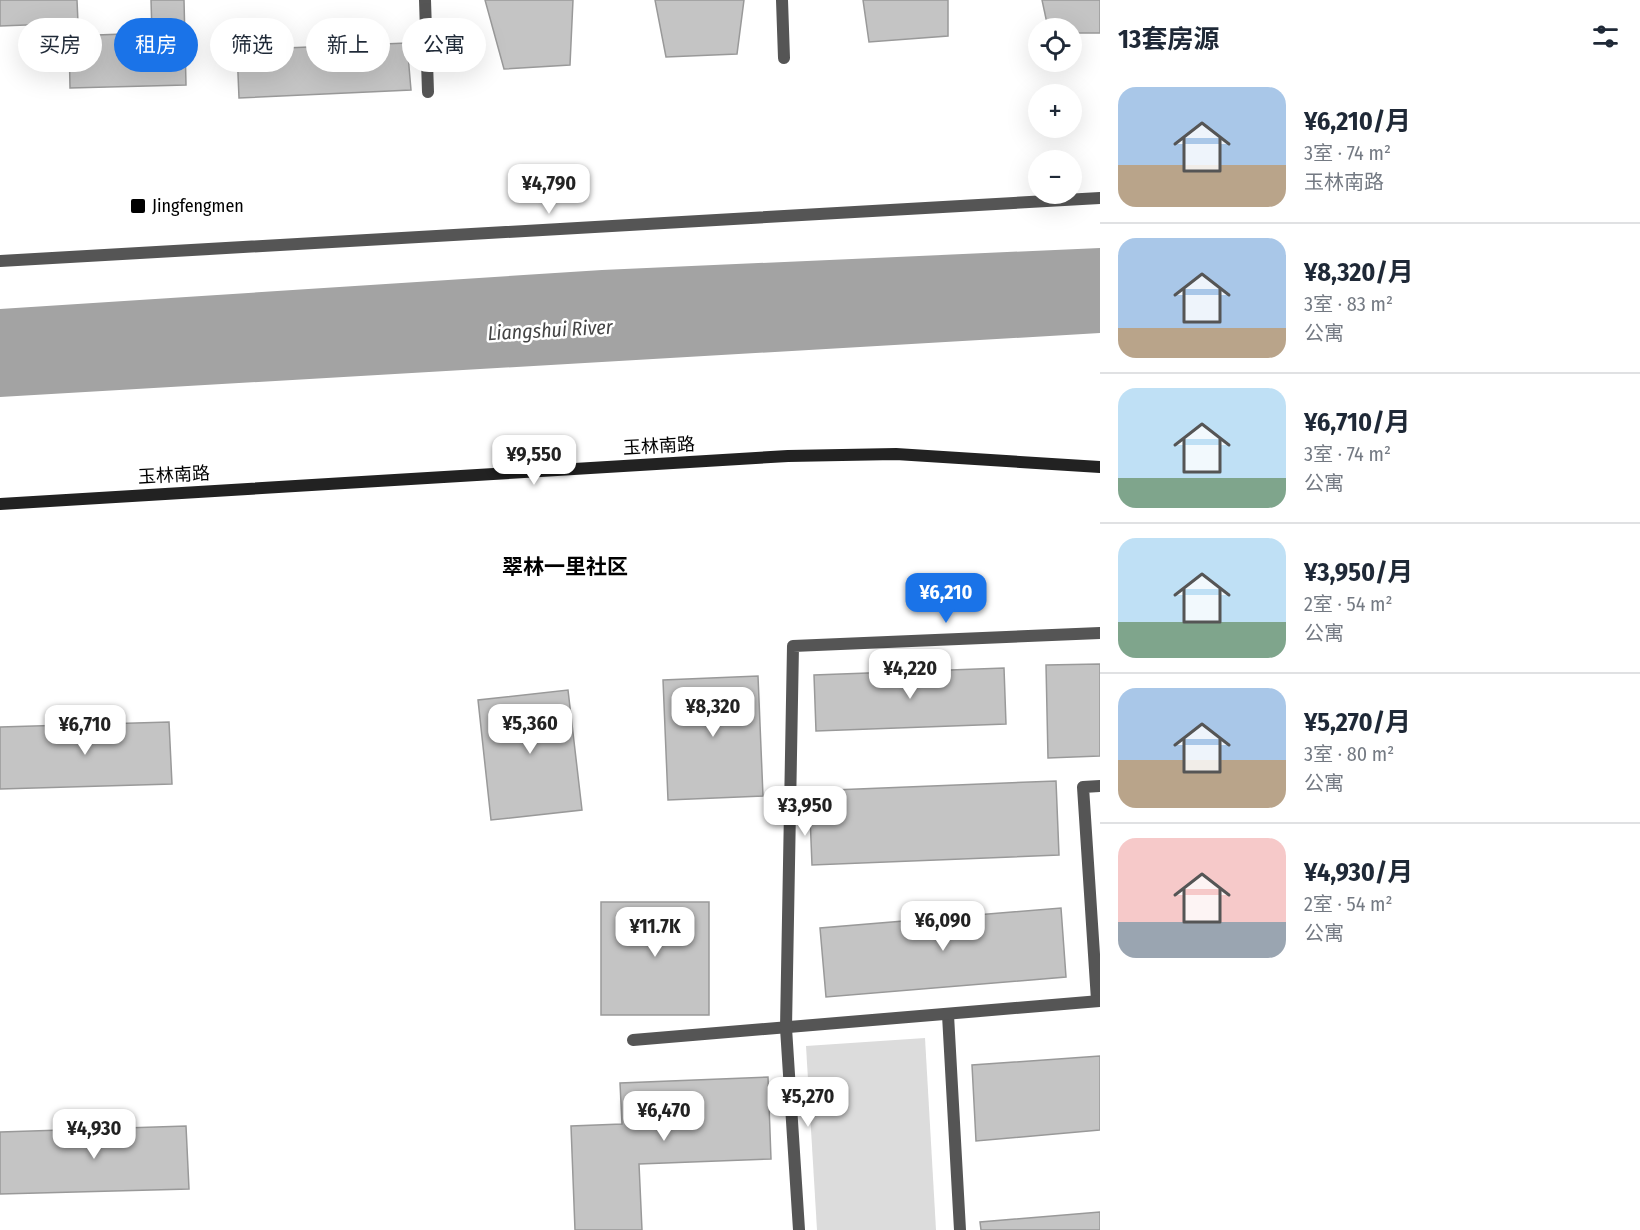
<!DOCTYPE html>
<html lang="zh">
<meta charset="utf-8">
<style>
body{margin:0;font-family:"Fira Sans Condensed","Noto Sans SC",sans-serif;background:#f2f2f3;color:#1f2937;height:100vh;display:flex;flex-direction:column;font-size:22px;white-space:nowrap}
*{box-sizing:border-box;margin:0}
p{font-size:20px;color:#747a83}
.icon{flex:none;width:33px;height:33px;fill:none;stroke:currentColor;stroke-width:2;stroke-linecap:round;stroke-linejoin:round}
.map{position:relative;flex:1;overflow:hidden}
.details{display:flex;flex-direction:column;background:#fff;width:540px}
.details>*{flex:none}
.guide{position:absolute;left:18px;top:18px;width:570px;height:54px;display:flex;gap:12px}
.tools{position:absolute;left:1028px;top:18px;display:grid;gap:12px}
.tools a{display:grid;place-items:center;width:54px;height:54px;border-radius:50%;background:#fff;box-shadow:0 6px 24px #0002;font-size:30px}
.price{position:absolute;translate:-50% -51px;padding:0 14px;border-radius:12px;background:#fff;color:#222;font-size:20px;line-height:39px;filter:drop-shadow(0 2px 3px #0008)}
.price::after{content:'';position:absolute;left:50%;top:36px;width:18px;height:14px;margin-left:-9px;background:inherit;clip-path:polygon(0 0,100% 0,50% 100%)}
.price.selected{background:#1a73e8;color:#fff}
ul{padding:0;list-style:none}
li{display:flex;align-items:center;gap:18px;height:150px;padding:0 18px}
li+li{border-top:2px solid #e0e1e3}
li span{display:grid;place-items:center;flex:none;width:168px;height:120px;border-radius:18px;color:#555}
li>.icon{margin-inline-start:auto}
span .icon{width:72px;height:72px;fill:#fffc;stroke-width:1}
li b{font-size:26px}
h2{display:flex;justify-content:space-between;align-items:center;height:72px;padding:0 18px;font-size:26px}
.pill{padding:0 21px;border-radius:27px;background:#fff;box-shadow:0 6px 24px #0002;font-size:21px;line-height:54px}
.pill.selected{background:#1a73e8;color:#fff}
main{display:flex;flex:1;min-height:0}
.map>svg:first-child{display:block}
.green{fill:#dcdcdc}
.water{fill:#a3a3a3}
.building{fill:#c4c4c4;stroke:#999;stroke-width:1.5}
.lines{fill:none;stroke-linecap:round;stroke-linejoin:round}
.lane{stroke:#555;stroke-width:12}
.street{stroke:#555;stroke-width:12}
.secondary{stroke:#222;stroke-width:12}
.poi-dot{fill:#000;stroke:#fff;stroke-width:2}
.labels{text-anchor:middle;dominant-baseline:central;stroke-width:5;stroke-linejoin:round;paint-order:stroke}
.poi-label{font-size:18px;fill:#000;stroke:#fff;text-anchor:start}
.street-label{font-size:18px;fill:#000;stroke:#fff}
.water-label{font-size:20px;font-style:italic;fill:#444;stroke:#fff}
.quarter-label{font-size:21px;font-weight:bold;fill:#000;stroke:#fff}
</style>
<main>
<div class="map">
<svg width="1100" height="1230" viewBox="0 0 1100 1230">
<rect width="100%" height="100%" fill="#fff"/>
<polygon class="green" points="925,1038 936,1230 817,1230 806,1046"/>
<polygon class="water" points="1100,248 1100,333 0,397 0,309 602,270"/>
<g class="building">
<polygon points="0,0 77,0 78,23 0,26"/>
<polygon points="151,0 184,0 186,85 70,88 69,36 152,33"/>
<polygon points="485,0 573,0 570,65 504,69"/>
<polygon points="655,0 744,0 737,54 666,57"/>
<polygon points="863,0 948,0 948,36 869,42"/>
<polygon points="1042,0 1100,0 1100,33 1071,33 1071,28 1048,28"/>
<polygon points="407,43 411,90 239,98 237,50"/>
<polygon points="1100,664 1100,756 1048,758 1046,665"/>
<polygon points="1004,668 1006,724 816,731 814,675"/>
<polygon points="758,676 763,796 668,800 663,680"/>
<polygon points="568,690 582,810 491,820 478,700"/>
<polygon points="169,722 172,784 0,789 0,727"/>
<polygon points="1056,781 1059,855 812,865 809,791"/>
<rect x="601" y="902" width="108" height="113"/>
<polygon points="1061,908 1066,977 826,997 820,928"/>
<polygon points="1100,1056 1100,1130 976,1141 972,1065"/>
<polygon points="768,1077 771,1159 639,1164 642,1230 575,1230 571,1126 622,1124 620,1083"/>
<polygon points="186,1126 189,1189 0,1194 0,1132"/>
<polygon points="1100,1212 1100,1230 981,1230 980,1222"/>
</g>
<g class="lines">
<polyline class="lane" points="425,0 428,92"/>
<g class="street">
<polyline points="782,0 784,58"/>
<polyline points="0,261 1100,198"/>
<polyline points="1097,1000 1083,787 1100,786"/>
<polyline points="948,1015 960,1230"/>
<polyline points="633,1040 1100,1001"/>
<polyline points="799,1230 786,1028 793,646 1100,633"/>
</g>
<polyline class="secondary" points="0,504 788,456 896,454 1100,467"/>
</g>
<rect class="poi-dot" x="130" y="198" width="16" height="16" rx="3"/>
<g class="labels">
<g class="poi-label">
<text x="152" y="206">Jingfengmen</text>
</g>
<g class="street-label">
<text transform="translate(659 446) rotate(-3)">玉林南路</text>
<text transform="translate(174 475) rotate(-3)">玉林南路</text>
</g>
<g class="water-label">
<text transform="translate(550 330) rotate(-3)">Liangshui River</text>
</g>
<g class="quarter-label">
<text x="565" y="567">翠林一里社区</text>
</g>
</g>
</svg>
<div class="tools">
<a><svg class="icon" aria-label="locate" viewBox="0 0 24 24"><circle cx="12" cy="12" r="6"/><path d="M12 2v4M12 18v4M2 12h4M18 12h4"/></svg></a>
<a>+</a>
<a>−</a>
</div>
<b class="price" style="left:549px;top:215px">¥4,790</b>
<b class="price" style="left:534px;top:486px">¥9,550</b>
<b class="price selected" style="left:946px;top:624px">¥6,210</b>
<b class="price" style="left:910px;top:700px">¥4,220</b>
<b class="price" style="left:713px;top:738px">¥8,320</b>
<b class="price" style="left:530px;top:755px">¥5,360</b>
<b class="price" style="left:85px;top:756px">¥6,710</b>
<b class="price" style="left:805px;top:837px">¥3,950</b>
<b class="price" style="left:943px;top:952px">¥6,090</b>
<b class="price" style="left:655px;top:958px">¥11.7K</b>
<b class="price" style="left:808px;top:1128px">¥5,270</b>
<b class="price" style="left:664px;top:1142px">¥6,470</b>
<b class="price" style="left:94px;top:1160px">¥4,930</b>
<div class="guide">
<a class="pill">买房</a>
<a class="pill selected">租房</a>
<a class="pill">筛选</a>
<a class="pill">新上</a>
<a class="pill">公寓</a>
</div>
</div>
<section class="details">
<h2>13套房源<svg class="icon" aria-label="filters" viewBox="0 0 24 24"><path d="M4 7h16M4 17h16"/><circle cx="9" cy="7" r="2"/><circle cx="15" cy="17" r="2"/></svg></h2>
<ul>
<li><span style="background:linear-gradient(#a9c7e8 65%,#b9a48a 0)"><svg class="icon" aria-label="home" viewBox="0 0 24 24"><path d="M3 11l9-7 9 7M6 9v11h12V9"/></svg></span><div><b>¥6,210/月</b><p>3室 · 74 m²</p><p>玉林南路</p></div></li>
<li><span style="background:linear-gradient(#a9c7e8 75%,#b9a48a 0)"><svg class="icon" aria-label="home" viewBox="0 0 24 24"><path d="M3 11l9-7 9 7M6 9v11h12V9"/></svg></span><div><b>¥8,320/月</b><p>3室 · 83 m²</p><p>公寓</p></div></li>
<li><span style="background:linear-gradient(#bfe0f5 75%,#7fa58c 0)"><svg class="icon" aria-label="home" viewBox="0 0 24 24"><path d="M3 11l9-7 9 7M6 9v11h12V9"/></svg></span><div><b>¥6,710/月</b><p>3室 · 74 m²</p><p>公寓</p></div></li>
<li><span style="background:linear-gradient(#bfe0f5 70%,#7fa58c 0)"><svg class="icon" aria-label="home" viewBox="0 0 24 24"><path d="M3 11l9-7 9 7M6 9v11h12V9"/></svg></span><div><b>¥3,950/月</b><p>2室 · 54 m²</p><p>公寓</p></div></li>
<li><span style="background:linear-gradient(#a9c7e8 60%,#b9a48a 0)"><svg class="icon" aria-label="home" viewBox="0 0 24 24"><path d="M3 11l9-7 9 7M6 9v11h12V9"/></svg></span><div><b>¥5,270/月</b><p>3室 · 80 m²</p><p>公寓</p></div></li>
<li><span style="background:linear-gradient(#f6c9c9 70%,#9aa5b1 0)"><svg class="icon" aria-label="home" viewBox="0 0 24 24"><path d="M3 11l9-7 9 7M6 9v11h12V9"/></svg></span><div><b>¥4,930/月</b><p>2室 · 54 m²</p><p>公寓</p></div></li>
</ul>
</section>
</main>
